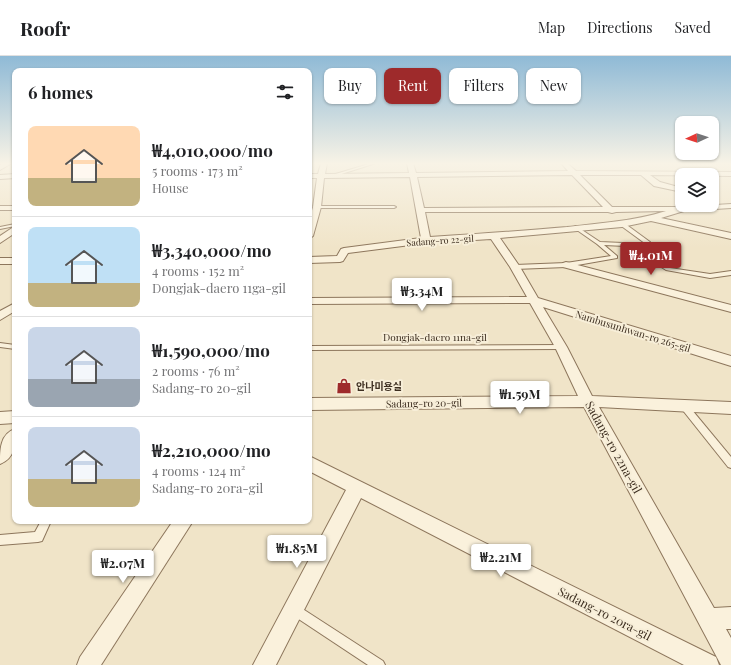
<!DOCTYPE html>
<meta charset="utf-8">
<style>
body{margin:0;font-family:"Playfair Display","Noto Sans KR",serif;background:#f6f6f6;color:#202124;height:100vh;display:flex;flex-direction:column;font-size:15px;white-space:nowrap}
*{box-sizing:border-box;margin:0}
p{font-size:13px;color:#757577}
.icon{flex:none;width:22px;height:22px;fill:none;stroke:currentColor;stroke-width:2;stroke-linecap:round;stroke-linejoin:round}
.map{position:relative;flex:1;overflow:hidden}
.details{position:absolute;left:12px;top:12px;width:300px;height:456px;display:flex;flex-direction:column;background:#fff;border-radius:8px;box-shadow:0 1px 3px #0004}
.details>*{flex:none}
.hud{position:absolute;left:324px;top:12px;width:347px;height:36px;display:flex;gap:8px}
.needle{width:26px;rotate:267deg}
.tools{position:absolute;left:675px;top:60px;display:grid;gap:8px}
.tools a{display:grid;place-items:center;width:44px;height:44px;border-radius:8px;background:#fff;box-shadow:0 1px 3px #0004;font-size:20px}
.price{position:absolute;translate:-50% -34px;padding:0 9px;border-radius:4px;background:#fff;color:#222;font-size:13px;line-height:26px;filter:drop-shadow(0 1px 2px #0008)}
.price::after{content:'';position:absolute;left:50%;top:24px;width:12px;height:9px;margin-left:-6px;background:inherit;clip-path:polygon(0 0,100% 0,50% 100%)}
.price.on{background:#9e2a2b;color:#fff}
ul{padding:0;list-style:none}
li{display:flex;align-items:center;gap:12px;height:100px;padding:0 16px}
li+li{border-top:1px solid #e0e0e0}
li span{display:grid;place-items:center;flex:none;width:112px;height:80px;border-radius:8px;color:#555}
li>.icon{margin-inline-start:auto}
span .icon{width:48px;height:48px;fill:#fffc;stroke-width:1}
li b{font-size:17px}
h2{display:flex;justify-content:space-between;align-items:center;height:48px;padding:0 16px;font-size:17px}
.pill{padding:0 14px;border-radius:8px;background:#fff;box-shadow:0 1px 3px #0004;font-size:14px;line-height:36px}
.pill.on{background:#9e2a2b;color:#fff}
header{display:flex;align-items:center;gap:24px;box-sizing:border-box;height:56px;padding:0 20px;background:#fff;border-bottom:1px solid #e0e0e0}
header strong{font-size:19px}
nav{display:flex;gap:22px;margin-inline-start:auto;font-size:14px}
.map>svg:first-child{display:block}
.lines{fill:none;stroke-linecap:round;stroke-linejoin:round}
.lane-casing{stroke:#8d765c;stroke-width:2}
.street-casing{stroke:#8d765c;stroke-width:2}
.lane{fill:#faf1dc;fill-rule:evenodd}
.street{fill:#faf1dc;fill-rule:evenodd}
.labels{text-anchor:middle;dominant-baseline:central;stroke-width:4;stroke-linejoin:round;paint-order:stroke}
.far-street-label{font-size:9px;fill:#3d2e20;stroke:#f7eed8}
.street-label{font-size:10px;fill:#3d2e20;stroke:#f7eed8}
.poi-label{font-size:10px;font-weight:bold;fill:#3d2e20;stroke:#f7eed8;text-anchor:start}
.near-street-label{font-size:12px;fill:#3d2e20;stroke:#f7eed8}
</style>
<header>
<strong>Roofr</strong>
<nav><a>Map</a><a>Directions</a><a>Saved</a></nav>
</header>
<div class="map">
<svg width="731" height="609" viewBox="0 0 731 609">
<rect width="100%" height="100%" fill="#f0e4c8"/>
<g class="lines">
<defs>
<g id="lane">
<polygon points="372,107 376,107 332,121 329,120"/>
<polygon points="315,150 394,150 396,151 394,152 317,152 315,151"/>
<polygon points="620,167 624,167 650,186 656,203 670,212 710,218 731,215 731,219 710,222 666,214 652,205 647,191 604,189 617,200 617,202 566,211 515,213 512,211 515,209 566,207 611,200 597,188 574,172 574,171 576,170 600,186 646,188 620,169"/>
<polygon points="15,168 15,170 0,173 0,171"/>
<polygon points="0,287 15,289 15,293 0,291"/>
<polygon points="561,289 564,291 561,293 309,294 309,290"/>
<polygon points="684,347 687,348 731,401 731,412 728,411 681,352 680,350 681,348"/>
<polygon points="41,465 51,465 42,485 38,486 0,489 0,479 35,476"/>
<polygon points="295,548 383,605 385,609 368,609 291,558 289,554 291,550"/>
</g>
<g id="street">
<polygon points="5,107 12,107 0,114 0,109"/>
<path d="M321 107H327L325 118 409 117 407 107H413L416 117 568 115 561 107H567L576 115 731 116V120L650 119 660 126 682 132V136L654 130 641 119H580L612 151H683L731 148V152L684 155 661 162 731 177V183L651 165 622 171 500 182 520 211 538 242 731 300V310L543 251 567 291 592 340 731 346V358L599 351 714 552 731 551V573H726L731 582V609H721L584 351 309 354V342L578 340 555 291 530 247 309 248V242L527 241 510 211 491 183 426 187 348 197 343 205 340 206 309 207V201L337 200 341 193 344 192 421 182 410 121 324 122 321 151 313 180 309 183V165L313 151 317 122H309V118H318ZM572 119 603 151 424 152 417 121ZM666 155C634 165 601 167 567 171 521 175 476 178 430 181L425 156H608L612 157 616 156Z"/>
<polygon points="15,118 15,122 0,123 0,119"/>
<rect x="0" y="150" width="15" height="4"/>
<polygon points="15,170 15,177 0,187 0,180"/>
<rect x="0" y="202" width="15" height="6"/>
<polygon points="566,206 731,249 731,256 563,211 561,209 563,207"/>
<polygon points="15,247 15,255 0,264 0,255"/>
<polygon points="15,355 15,367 0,368 0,356"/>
<path d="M15 373C15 387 16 402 0 408 0 394 0 378 15 373Z"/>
<polygon points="309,400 716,601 719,609 684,609 361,442 276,609 253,609 346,434 309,415"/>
<polygon points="173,465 193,465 101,609 77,609 80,601"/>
</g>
</defs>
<use href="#lane" class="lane-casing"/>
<use href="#street" class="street-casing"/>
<use href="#lane" class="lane"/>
<use href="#street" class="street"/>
</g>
<linearGradient id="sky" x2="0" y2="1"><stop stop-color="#8fbad6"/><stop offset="0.56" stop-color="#f8f3e6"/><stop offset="1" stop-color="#f8f3e6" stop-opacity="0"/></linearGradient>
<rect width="731" height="192" fill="url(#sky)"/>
<defs>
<symbol id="shop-bare" viewBox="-9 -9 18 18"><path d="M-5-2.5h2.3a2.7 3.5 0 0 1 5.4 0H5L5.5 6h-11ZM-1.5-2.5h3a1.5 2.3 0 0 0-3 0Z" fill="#9e2a2b" stroke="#f7eed8" stroke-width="2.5" paint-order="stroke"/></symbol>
</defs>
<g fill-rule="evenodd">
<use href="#shop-bare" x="333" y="319" width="22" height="22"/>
</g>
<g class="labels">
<g class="far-street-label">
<text transform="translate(440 184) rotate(-4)">Sadang-ro 22-gil</text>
</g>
<g class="street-label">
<text transform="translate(633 275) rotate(17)">Nambusunhwan-ro 265-gil</text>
<text x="435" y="281">Dongjak-daero 11na-gil</text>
<text transform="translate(424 347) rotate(-1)">Sadang-ro 20-gil</text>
</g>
<g class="poi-label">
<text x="356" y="330">안나미용실</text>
</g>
<g class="near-street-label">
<text transform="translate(614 391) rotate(61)">Sadang-ro 22na-gil</text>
<text transform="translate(605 557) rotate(27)">Sadang-ro 20ra-gil</text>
</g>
</g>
</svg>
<div class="tools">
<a><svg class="needle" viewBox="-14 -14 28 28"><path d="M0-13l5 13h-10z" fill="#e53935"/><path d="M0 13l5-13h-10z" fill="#757577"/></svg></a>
<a><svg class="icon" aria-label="layers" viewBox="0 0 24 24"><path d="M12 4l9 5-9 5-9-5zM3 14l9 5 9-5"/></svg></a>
</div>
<b class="price on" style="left:651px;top:220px">₩4.01M</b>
<b class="price" style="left:422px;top:256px">₩3.34M</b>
<b class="price" style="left:520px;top:359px">₩1.59M</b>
<b class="price" style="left:297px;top:513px">₩1.85M</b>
<b class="price" style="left:501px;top:522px">₩2.21M</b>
<b class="price" style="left:123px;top:528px">₩2.07M</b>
<div class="hud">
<a class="pill">Buy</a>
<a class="pill on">Rent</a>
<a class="pill">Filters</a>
<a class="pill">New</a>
</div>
<section class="details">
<h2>6 homes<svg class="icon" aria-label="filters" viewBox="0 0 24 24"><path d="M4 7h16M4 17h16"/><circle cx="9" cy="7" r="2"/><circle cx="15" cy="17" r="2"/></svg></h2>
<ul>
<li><span style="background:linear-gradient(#ffd9b3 65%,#c2b280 0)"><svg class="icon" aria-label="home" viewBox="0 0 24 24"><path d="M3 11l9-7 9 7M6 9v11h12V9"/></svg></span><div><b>₩4,010,000/mo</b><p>5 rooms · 173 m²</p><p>House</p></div></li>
<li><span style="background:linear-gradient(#bfe0f5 70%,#c2b280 0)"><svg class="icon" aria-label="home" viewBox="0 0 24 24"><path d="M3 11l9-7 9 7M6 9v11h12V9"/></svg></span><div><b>₩3,340,000/mo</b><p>4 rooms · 152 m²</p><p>Dongjak-daero 11ga-gil</p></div></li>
<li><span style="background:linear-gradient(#c9d6e8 65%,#9aa5b1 0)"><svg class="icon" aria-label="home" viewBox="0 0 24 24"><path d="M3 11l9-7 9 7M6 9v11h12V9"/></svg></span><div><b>₩1,590,000/mo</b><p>2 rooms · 76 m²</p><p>Sadang-ro 20-gil</p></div></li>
<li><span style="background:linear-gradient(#c9d6e8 65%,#c2b280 0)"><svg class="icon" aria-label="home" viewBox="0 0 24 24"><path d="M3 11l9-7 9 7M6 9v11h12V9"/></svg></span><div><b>₩2,210,000/mo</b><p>4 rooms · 124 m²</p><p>Sadang-ro 20ra-gil</p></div></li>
</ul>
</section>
</div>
